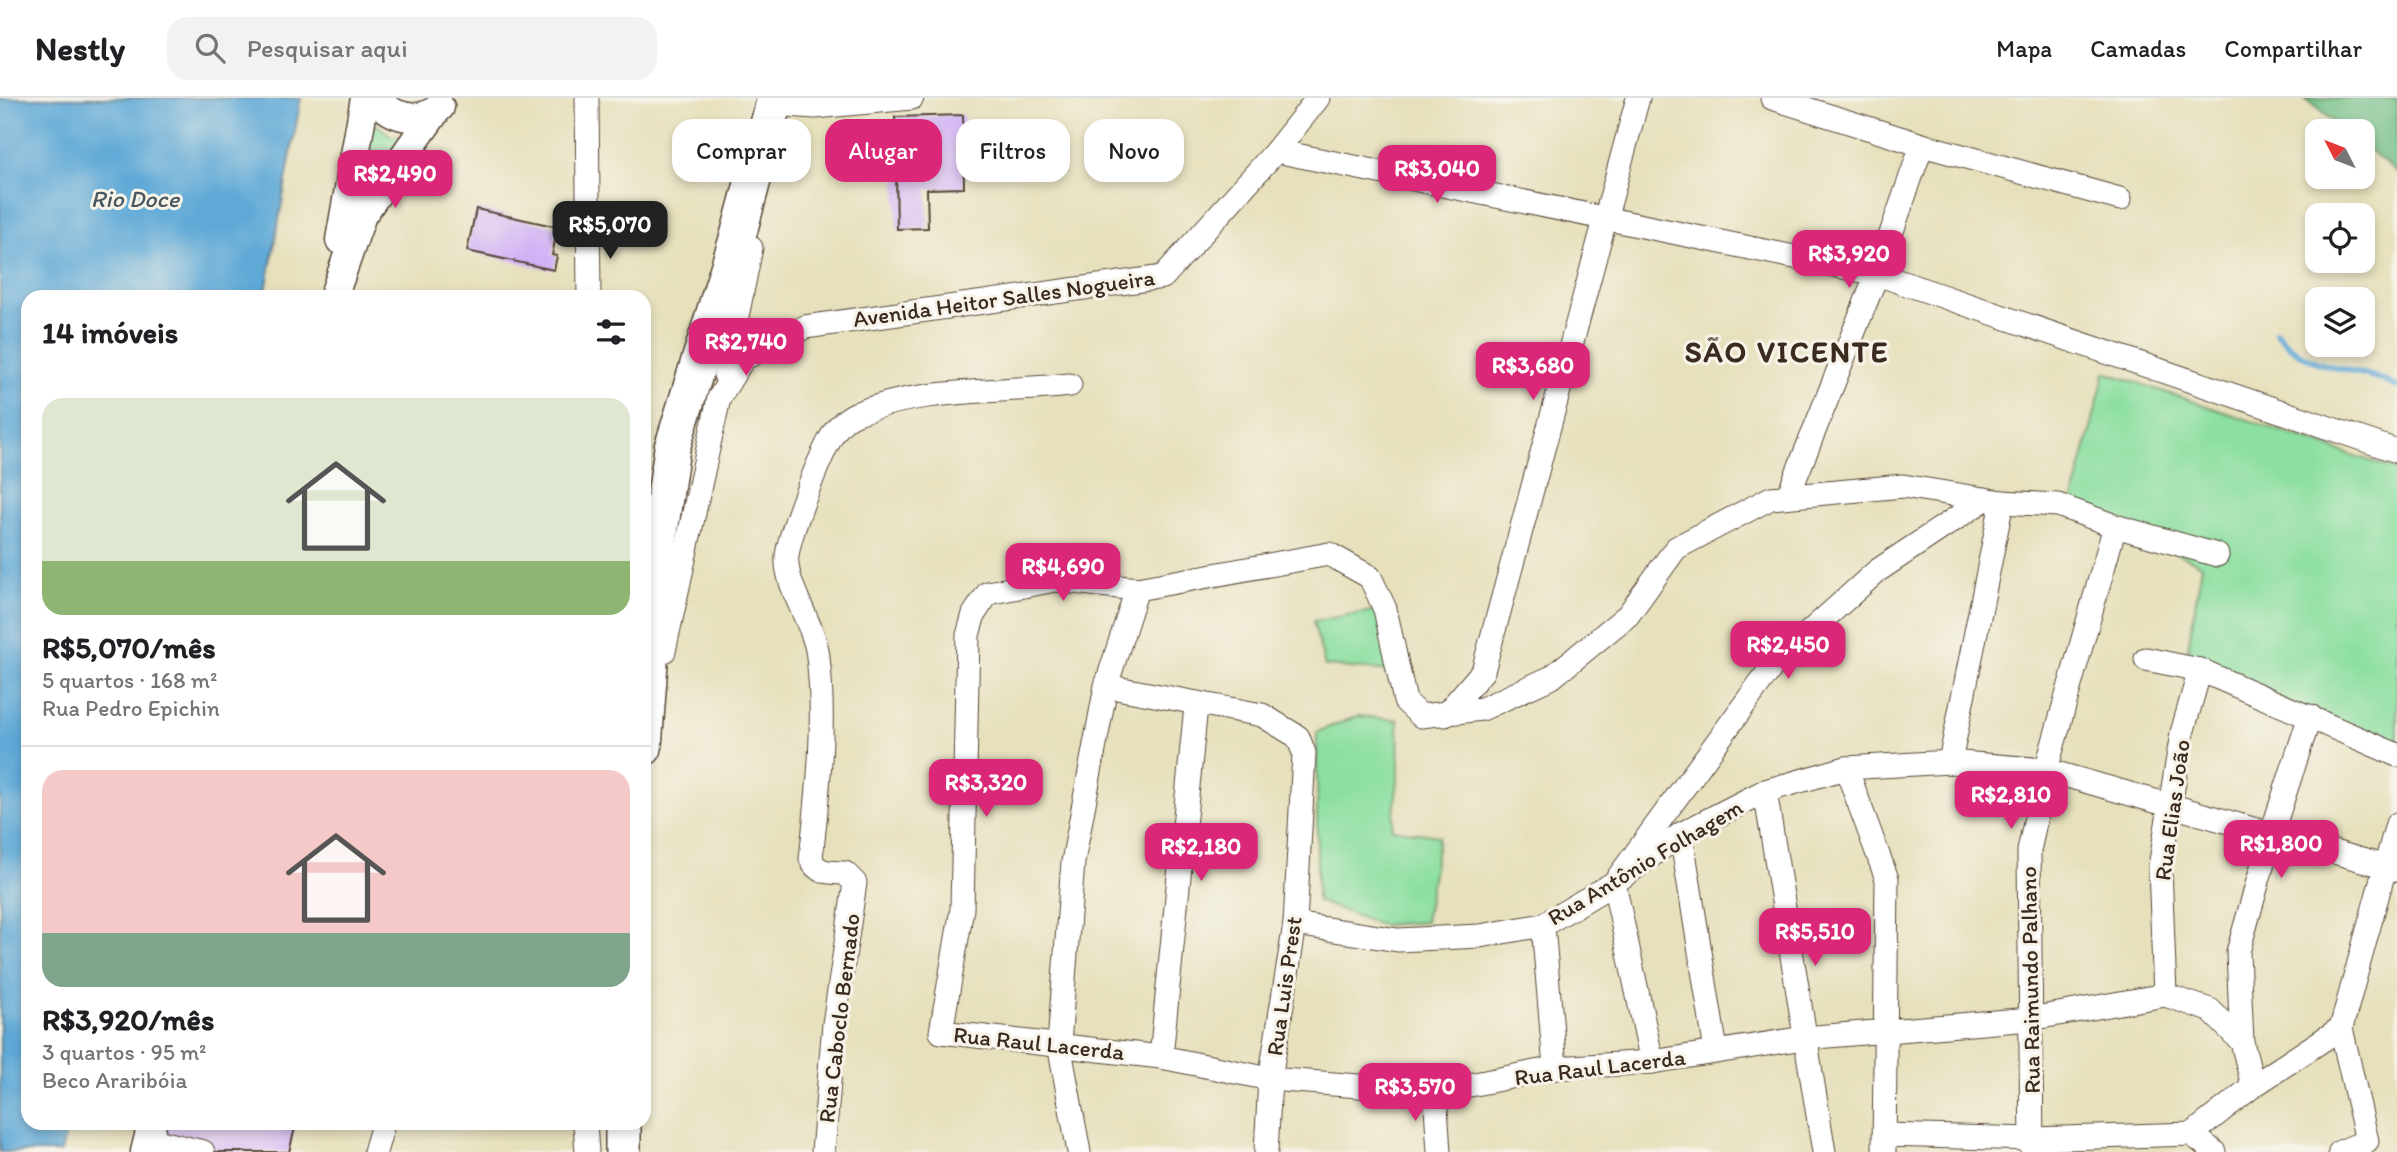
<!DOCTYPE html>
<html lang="pt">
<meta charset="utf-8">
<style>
body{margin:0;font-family:Itim,sans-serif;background:#f2f2f2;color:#202124;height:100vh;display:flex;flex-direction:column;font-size:26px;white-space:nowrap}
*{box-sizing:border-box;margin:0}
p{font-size:23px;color:#757577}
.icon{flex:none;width:38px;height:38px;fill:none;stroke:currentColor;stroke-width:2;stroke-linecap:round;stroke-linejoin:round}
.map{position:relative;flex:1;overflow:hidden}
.side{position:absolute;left:21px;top:192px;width:630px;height:840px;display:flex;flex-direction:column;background:#fff;border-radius:21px;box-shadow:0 4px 10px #0003}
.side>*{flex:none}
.hud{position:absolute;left:672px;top:21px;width:665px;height:63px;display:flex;gap:14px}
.needle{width:46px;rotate:312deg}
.controls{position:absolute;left:2305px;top:21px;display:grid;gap:14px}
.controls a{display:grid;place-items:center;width:70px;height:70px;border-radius:14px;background:#fff;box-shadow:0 4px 10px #0003;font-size:35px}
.price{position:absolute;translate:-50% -60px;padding:0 16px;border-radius:14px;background:#db2777;color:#fff;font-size:23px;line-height:46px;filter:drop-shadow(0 2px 4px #0008)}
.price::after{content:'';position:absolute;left:50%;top:42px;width:21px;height:16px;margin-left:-10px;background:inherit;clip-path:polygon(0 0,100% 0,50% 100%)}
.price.on{background:#222;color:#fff}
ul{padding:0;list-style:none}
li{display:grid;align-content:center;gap:14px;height:371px;padding:0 21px}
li+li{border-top:2px solid #e0e0e0}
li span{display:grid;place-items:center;height:217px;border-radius:21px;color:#555}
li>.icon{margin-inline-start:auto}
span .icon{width:126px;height:126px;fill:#fffc;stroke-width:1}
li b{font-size:30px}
h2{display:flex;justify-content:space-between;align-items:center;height:84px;padding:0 21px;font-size:30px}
.tag{padding:0 24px;border-radius:21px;background:#fff;box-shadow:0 4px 10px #0003;font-size:24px;line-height:63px}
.tag.on{background:#db2777;color:#fff}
header{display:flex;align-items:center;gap:42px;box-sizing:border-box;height:98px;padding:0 35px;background:#fff;border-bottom:2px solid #e0e0e0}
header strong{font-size:33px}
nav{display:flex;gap:38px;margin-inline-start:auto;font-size:24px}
.search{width:490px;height:63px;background:#f2f2f2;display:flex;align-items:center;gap:18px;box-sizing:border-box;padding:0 24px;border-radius:21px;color:#757577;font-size:26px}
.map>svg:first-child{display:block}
.green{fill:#8cdfa1;stroke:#648460;stroke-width:2}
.forest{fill:#71be87;stroke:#567452;stroke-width:2}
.water{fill:#5fa9d7;stroke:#4d6a7a;stroke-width:2}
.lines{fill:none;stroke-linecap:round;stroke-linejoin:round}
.stream{stroke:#5fa9d7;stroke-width:6}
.building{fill:#cfaef7}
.minor-casing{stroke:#554536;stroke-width:25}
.tertiary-casing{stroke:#554536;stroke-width:31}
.primary-casing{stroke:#554536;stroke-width:38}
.minor{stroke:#fff;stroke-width:23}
.tertiary{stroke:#fff;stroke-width:28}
.primary{stroke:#fff;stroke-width:35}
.labels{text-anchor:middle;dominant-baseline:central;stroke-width:6;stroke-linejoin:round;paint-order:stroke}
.street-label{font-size:23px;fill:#3b2a1e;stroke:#f7f3e8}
.water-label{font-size:24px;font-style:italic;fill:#48565f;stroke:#f7f3e8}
.district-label{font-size:30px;font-weight:bold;letter-spacing:2px;fill:#3b2a1e;stroke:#f7f3e8}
</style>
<header>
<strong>Nestly</strong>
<div class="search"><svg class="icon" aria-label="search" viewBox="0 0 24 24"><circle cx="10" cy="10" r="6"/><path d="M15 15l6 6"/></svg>Pesquisar aqui</div>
<nav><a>Mapa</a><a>Camadas</a><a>Compartilhar</a></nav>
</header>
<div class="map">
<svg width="2397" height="1054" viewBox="0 0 2397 1054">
<rect width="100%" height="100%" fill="#f7f3e8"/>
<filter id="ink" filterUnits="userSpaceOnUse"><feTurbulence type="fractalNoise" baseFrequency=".0143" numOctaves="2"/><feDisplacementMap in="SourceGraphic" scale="14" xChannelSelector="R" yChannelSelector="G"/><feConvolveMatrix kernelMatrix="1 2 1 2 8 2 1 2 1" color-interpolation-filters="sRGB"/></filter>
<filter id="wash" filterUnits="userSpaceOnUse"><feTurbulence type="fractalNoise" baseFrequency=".00686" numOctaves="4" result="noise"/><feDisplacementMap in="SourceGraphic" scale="28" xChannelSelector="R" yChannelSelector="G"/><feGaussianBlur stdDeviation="1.57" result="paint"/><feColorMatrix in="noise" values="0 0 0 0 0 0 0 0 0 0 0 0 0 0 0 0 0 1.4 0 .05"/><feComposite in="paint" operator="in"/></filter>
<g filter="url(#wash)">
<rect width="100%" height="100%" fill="#e6e0bc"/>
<g class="green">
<polygon points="371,22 391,38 406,39 360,88"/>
<polygon points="2105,274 2397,372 2397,662 2184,573 2202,467 2072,405"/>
<polygon points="1379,512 1392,573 1325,568 1313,523"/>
<polygon points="1358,618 1398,622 1399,674 1392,731 1439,738 1425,824 1381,827 1317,803 1317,634"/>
</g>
<polygon class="forest" points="2304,0 2397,0 2397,75 2363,47 2362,33 2345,33"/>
<polygon class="water" points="0,0 301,0 265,199 28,200 28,1026 68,1026 61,1054 0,1054"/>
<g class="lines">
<path class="stream" d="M2276 234C2312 279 2352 264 2397 289"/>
</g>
<g id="blocks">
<g class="building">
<polygon points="963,17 964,90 927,91 928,130 897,131 895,19"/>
<polygon points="476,111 558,129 552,157 557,158 554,172 467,153"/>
<polygon points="152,1026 296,1026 289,1054 203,1054 148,1041"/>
</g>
</g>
</g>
<g filter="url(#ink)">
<use href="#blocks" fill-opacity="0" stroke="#554536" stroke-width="2"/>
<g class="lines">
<defs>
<g id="minor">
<polyline points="587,0 589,200"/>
<polyline points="1772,0 1922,47 2120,101"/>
<polyline points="774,6 815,9 912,0"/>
<polyline points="1276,53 1877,176 2397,353"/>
<polyline points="725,277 751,150 738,138"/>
<polyline points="1788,398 1877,176 1922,47"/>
<polyline points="2217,457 2115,428 2058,407 2002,404 1903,388 1771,400 1676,450 1628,517 1552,579 1482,611 1421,618 1405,603 1385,511 1370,479 1329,456 1137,491 1055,482 988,495 974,516 968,537 962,811 941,934 1161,959 1270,981 1435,994 1555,970 1652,964 1804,940 2030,921 2165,897 2210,912 2242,944 2253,988"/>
<polyline points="664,553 719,300 743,261 805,229 1163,179 1276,53 1318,0"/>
<polyline points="2146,561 2200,572 2397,657"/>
<polyline points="1106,588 1262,617 1298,639 1304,655 1295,826 1270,981 1266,1054"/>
<polyline points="1445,617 1483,573 1638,0"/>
<polyline points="1950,664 2002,404"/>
<polyline points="1846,670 1887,781 1884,1054"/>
<polyline points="1765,693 1824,1054"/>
<polyline points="1681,736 1716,953"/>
<polyline points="1295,826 1398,842 1480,838 1543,827 1614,785 1681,736 1765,693 1846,670 1950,664 2046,672 2397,772"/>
<polyline points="1543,827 1555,970"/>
<polyline points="2165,897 2160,769 2182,635 2200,572"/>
<polyline points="2242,944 2238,854 2271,737 2310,618"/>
<polyline points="1161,959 1196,608"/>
<polyline points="1652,964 1614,785 1774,566 1877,473 1985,401"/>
<polyline points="1435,994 1439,1054"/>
<polyline points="585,1026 587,1054"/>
<polyline points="2192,1036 2214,1054"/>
<polyline points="1885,1037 2032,1041 2192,1036 2253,988 2341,930 2397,726"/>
<polyline points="148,1041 203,1054"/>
<polyline points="375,1054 383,1026"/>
<path d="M823 1054 834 926 855 785 845 775C830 774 817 776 811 761 818 694 826 626 818 559 815 526 784 488 787 458 790 433 821 354 835 333 839 327 848 319 855 316 924 289 998 295 1070 287"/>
<polyline points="1079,1054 1059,946 1073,764 1106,588 1137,491"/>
<polyline points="2032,1054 2029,753 2046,672 2115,428"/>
<polyline points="2340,1054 2367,1043 2341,930"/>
</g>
<g id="tertiary">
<path d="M375 0C392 20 419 27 440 9"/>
<polyline points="340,142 365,0"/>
<polyline points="333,200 362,117 436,13"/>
<polyline points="145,1054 152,1026"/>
</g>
<g id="primary">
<polyline points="644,547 672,350 738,138 775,0"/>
<polyline points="644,650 653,522"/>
<polyline points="623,1054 623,1026"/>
</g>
</defs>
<use href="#minor" class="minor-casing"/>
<use href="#tertiary" class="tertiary-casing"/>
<use href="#primary" class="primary-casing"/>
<use href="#minor" class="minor"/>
<use href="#tertiary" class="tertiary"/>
<use href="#primary" class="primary"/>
</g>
</g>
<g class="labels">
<g class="street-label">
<text transform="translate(1004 200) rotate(-8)">Avenida Heitor Salles Nogueira</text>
<text transform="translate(2172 712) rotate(-82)">Rua Elias João</text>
<text transform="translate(1645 764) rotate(-31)">Rua Antônio Folhagem</text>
<text transform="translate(2030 882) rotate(-91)">Rua Raimundo Palhano</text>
<text transform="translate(1284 888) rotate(-82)">Rua Luis Prest</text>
<text transform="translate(839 920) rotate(-83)">Rua Caboclo Bernado</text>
<text transform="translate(1039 945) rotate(6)">Rua Raul Lacerda</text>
<text transform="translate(1600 969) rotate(-7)">Rua Raul Lacerda</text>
</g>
<g class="water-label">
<text x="135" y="100">Rio Doce</text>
</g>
<g class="district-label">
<text x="1787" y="253">SÃO VICENTE</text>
</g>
</g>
</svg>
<div class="controls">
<a><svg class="needle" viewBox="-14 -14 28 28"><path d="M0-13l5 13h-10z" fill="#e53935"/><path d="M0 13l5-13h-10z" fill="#757577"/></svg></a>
<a><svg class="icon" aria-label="locate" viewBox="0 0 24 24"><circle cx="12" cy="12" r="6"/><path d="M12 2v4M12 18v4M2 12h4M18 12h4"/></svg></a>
<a><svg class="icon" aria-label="layers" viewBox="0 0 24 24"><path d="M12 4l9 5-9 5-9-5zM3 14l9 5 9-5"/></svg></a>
</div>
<b class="price" style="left:1437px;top:107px">R$3,040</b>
<b class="price" style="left:395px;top:112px">R$2,490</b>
<b class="price on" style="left:610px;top:163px">R$5,070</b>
<b class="price" style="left:1849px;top:192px">R$3,920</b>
<b class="price" style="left:746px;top:280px">R$2,740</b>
<b class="price" style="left:1533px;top:304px">R$3,680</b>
<b class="price" style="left:1063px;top:505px">R$4,690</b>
<b class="price" style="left:1788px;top:583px">R$2,450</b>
<b class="price" style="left:986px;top:721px">R$3,320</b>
<b class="price" style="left:2011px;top:733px">R$2,810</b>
<b class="price" style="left:2281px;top:782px">R$1,800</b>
<b class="price" style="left:1201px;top:785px">R$2,180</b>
<b class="price" style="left:1815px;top:870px">R$5,510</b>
<b class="price" style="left:1415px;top:1025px">R$3,570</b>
<div class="hud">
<a class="tag">Comprar</a>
<a class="tag on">Alugar</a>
<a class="tag">Filtros</a>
<a class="tag">Novo</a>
</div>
<section class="side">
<h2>14 imóveis<svg class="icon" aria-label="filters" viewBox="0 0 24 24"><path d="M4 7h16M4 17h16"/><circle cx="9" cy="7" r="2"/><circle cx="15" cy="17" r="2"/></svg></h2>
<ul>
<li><span style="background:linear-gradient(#dfe7d0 75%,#8fb573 0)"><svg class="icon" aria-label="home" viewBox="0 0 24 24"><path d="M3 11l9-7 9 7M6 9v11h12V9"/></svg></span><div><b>R$5,070/mês</b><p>5 quartos · 168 m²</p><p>Rua Pedro Epichin</p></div></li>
<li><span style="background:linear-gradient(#f6c9c9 75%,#7fa58c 0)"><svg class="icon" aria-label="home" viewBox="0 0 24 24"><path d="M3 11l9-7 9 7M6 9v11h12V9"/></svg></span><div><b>R$3,920/mês</b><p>3 quartos · 95 m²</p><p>Beco Araribóia</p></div></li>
</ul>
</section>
</div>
